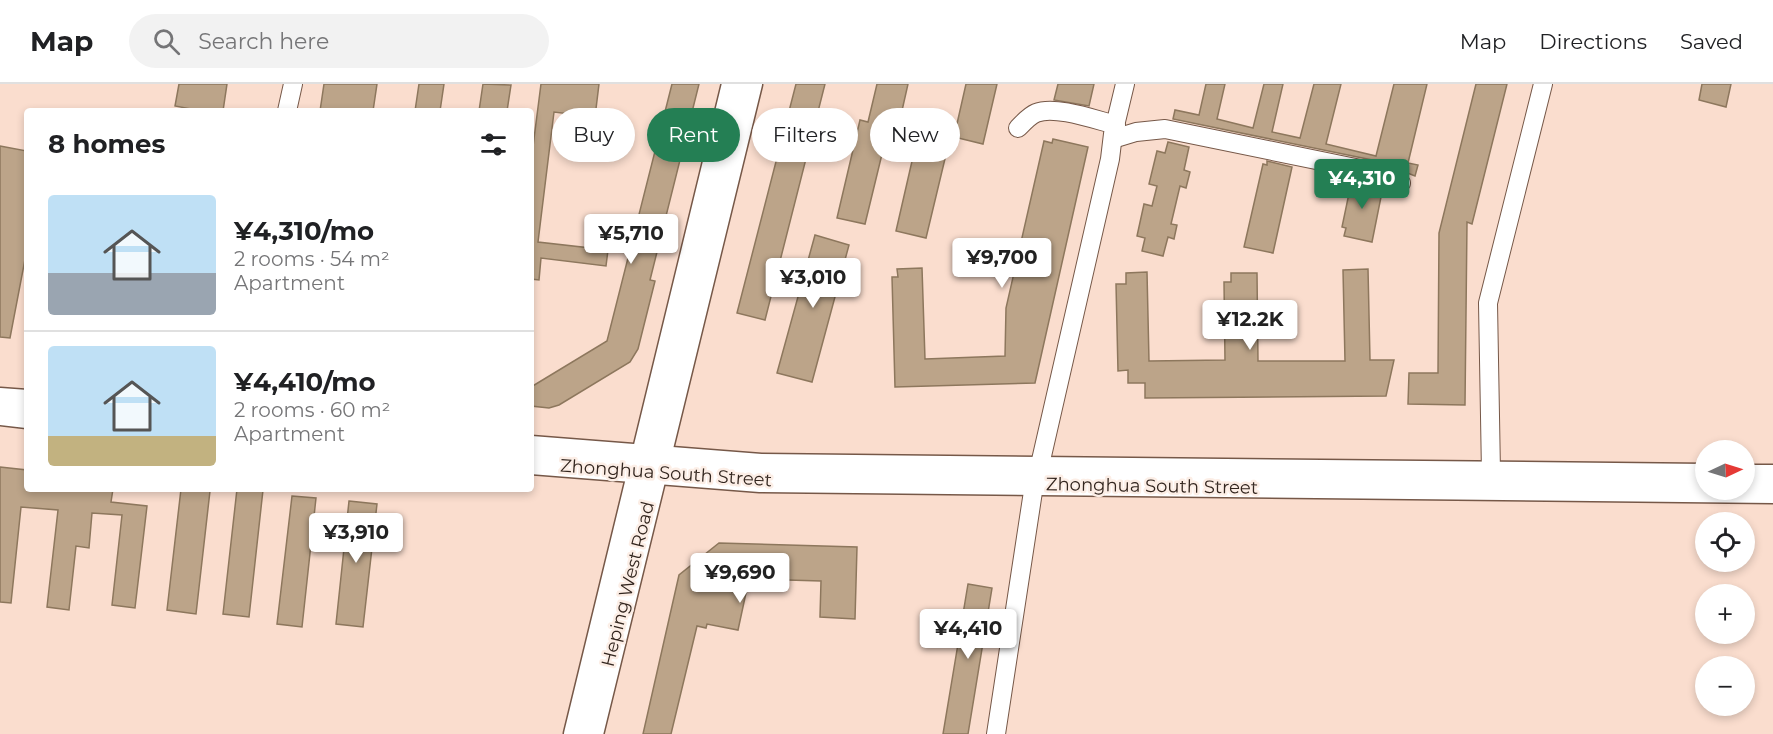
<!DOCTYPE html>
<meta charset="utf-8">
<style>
body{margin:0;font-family:Montserrat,sans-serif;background:#f2f2f2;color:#202124;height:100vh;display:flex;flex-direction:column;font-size:22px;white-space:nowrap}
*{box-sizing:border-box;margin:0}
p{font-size:20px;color:#757577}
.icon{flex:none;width:33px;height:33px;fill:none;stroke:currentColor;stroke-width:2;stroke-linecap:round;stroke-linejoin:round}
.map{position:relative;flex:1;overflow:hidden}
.drawer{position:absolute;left:24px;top:24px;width:510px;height:384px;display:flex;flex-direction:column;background:#fff;border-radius:6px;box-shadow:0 3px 9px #0003}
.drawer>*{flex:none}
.banner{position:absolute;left:552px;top:24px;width:570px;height:54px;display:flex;gap:12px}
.needle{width:39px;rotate:86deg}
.tools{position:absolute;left:1695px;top:356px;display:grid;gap:12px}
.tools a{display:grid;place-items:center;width:60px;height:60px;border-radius:50%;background:#fff;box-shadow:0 3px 9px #0003;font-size:30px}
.price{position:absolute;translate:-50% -51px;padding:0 14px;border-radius:6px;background:#fff;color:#222;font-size:20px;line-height:39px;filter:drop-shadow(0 2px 3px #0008)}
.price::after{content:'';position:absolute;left:50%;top:36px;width:18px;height:14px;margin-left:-9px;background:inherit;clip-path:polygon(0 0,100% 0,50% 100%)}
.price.active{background:#247f54;color:#fff}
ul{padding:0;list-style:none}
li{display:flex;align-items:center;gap:18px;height:150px;padding:0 24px}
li+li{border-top:2px solid #e0e0e0}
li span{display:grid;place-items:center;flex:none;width:168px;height:120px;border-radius:6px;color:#555}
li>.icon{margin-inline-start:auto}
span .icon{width:72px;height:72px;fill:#fffc;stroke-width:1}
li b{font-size:26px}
h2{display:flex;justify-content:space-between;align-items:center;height:72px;padding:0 24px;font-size:26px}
.chip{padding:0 21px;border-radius:27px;background:#fff;box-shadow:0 3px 9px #0003;font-size:21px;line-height:54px}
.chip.active{background:#247f54;color:#fff}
header{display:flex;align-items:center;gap:36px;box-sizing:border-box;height:84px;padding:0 30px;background:#fff;border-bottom:2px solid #e0e0e0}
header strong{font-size:28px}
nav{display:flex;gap:33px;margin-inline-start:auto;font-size:21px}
.search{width:420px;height:54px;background:#f2f2f2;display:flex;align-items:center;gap:15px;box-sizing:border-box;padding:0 21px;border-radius:33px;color:#757577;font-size:22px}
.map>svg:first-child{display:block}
.building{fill:#bca489;stroke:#8d775d;stroke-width:1.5}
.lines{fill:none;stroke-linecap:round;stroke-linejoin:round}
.minor-casing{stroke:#765848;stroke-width:20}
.major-casing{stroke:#765848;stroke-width:25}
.minor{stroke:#fff;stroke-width:18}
.major{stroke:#fff;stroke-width:22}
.labels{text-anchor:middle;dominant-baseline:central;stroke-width:5;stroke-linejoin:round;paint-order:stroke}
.street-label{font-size:18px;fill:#32251e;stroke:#fceee6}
</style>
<header>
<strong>Map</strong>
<div class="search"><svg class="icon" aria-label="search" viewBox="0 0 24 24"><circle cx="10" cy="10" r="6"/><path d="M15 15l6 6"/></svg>Search here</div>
<nav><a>Map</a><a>Directions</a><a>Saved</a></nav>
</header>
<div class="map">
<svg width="1773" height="650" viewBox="0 0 1773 650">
<rect width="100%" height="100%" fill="#faddce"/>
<g class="building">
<polygon points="179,0 227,0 223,27 201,27 175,22"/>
<polygon points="324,0 377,0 373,27 320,27"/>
<polygon points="419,0 444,0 440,27 415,27"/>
<polygon points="483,0 511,1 507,27 479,27"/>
<polygon points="541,0 599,0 595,33 554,28 538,158 608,166 606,182 541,174 539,196 531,195 531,78"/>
<polygon points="672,0 699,0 650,196 655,197 638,265 630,278 559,321 549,324 531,322 531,303 607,257"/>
<polygon points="796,0 825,0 765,236 737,229"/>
<polygon points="877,0 908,0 901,31 892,29 865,140 837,134 860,36 868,38"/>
<polygon points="966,0 997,0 983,60 954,53"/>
<polygon points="1058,0 1094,0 1089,22 1054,16"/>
<polygon points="1206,0 1225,0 1217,35 1253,44 1264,0 1283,0 1272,48 1300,54 1314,0 1341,0 1326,60 1376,72 1394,0 1427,0 1408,79 1418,81 1415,92 1377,77 1173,35 1175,26 1199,31"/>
<polygon points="1476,0 1507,0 1472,140 1467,138 1465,321 1408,320 1409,289 1438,289 1439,149"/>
<polygon points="1702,0 1731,0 1726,23 1699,16"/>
<polygon points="918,51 949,58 926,154 896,147"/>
<polygon points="1053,55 1088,63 1035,299 895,303 892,193 898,193 897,185 922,184 925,275 1005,272 1006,224 1044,57 1052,59"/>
<polygon points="1168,58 1189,63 1184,86 1190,88 1186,104 1180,102 1171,140 1177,141 1174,155 1168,153 1163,172 1142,167 1145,154 1137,152 1144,120 1152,122 1157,102 1149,100 1157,67 1165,69"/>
<polygon points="0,62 27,67 27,165 10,254 0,253"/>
<polygon points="1267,77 1292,83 1273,169 1244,163 1263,80 1267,81"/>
<polygon points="1352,95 1383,103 1372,158 1344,152 1346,144 1342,143"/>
<polygon points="815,151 849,161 812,298 777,289"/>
<polygon points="1368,185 1370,276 1394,276 1386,312 1145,314 1145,299 1128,299 1128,286 1118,287 1116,200 1126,200 1126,189 1147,188 1149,277 1225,276 1224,198 1231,198 1231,189 1257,189 1258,277 1345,277 1343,186"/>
<polygon points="0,383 27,386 27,405 113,405 111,418 147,422 135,524 112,521 122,431 92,429 89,464 76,462 69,526 47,523 58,426 21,423 11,519 0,518"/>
<polygon points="181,405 210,407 196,530 167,526"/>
<polygon points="237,405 263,406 249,533 223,530"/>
<polygon points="292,412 316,414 302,543 277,540"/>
<polygon points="349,417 377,420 363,543 336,540"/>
<polygon points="719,459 857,463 855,535 820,533 821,497 749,495 738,546 707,540 706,544 697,542 671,650 643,650 679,491"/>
<polygon points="968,500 992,504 968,650 943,650"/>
</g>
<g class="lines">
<defs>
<g id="minor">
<polyline points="287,27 293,0"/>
<path d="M1018 44C1023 39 1029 32 1036 29 1055 21 1096 36 1116 41"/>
<polyline points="1113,55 1136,48 1165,45 1375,88 1401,99"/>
<polyline points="1039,385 1110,75 1113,50 1125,0"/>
<polyline points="1491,389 1488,219 1543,0"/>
<polyline points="996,650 1034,401"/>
</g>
<g id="major">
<polyline points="0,315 27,317"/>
<polyline points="0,330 27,333"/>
<polyline points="531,363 761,381 1706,391"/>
<polyline points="531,379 760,397 1773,408"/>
<polyline points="1744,392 1773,392"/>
<polyline points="575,650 733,0"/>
<polyline points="592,650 751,0"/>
</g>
</defs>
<use href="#minor" class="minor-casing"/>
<use href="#major" class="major-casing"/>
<use href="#minor" class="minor"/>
<use href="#major" class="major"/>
</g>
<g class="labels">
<g class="street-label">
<text transform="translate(666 389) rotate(4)">Zhonghua South Street</text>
<text transform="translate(1152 402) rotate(1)">Zhonghua South Street</text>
<text transform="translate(628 500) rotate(-76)">Heping West Road</text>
</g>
</g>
</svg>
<div class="tools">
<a><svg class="needle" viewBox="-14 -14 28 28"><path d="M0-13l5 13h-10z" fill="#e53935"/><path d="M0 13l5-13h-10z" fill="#757577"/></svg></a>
<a><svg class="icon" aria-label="locate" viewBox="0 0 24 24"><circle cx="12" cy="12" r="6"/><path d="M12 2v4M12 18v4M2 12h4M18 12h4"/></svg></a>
<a>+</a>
<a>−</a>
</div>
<b class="price active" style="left:1362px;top:126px">¥4,310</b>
<b class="price" style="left:631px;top:181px">¥5,710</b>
<b class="price" style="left:1002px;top:205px">¥9,700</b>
<b class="price" style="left:813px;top:225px">¥3,010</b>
<b class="price" style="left:1250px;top:267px">¥12.2K</b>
<b class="price" style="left:356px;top:480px">¥3,910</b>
<b class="price" style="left:740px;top:520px">¥9,690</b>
<b class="price" style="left:968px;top:576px">¥4,410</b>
<div class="banner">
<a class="chip">Buy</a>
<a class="chip active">Rent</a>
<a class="chip">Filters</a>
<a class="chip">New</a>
</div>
<section class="drawer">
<h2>8 homes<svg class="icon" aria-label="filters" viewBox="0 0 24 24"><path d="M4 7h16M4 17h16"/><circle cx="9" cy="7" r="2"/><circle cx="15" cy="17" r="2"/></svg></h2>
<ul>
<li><span style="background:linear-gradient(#bfe0f5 65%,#9aa5b1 0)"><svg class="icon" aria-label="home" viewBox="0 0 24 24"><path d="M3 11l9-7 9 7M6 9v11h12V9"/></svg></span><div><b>¥4,310/mo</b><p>2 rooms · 54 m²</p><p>Apartment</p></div></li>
<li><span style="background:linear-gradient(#bfe0f5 75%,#c2b280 0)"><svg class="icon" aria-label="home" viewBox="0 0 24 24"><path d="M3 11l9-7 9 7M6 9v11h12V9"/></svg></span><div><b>¥4,410/mo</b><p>2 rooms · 60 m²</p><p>Apartment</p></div></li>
</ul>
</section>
</div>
